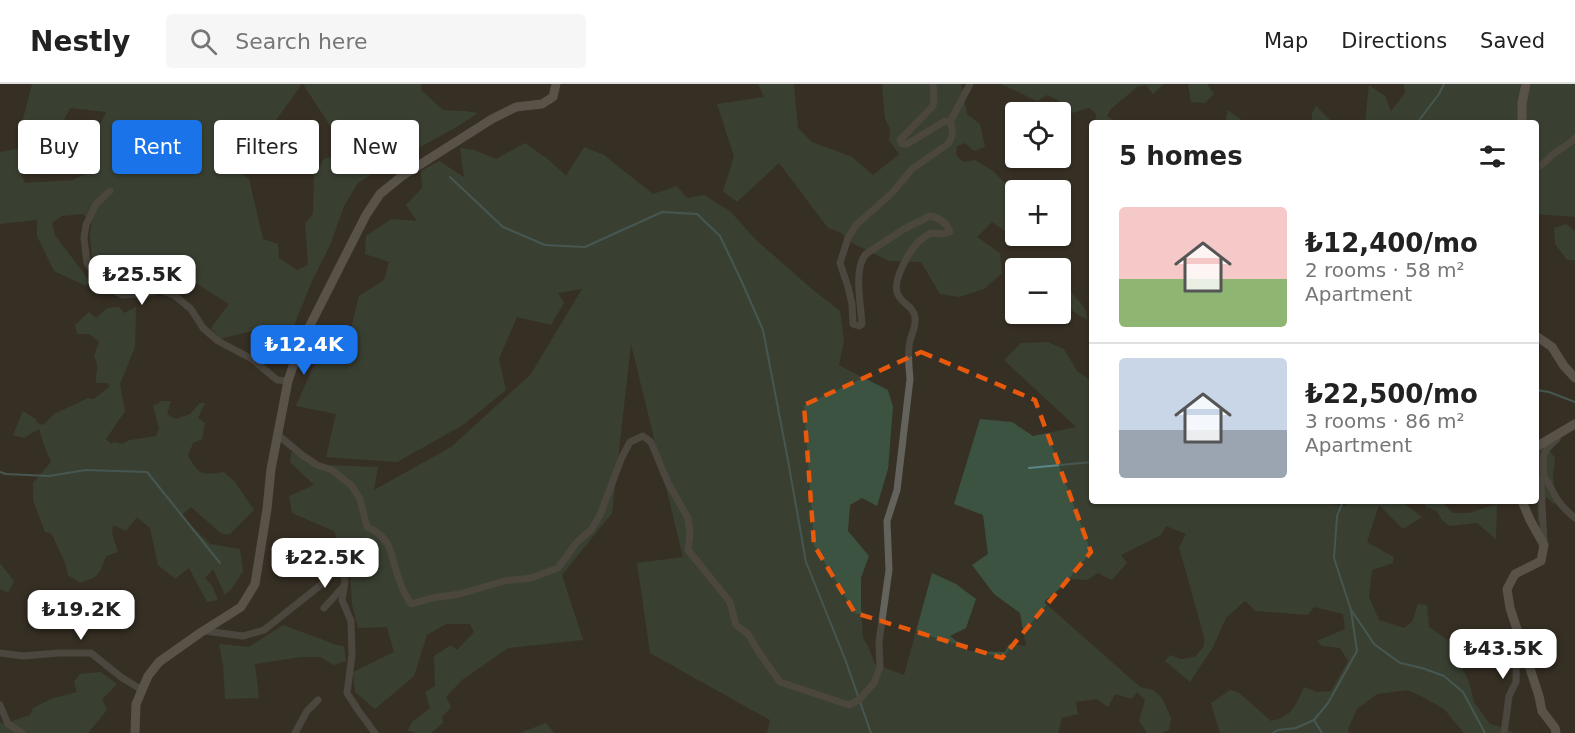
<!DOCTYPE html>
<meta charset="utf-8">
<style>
body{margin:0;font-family:"DejaVu Sans",sans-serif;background:#f6f6f6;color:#222;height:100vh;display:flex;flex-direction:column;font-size:22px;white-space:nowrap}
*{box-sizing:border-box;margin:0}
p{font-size:20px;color:#767676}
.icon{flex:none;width:33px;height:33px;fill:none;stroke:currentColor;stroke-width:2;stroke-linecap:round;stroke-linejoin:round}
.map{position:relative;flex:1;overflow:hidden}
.details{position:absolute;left:1089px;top:36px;width:450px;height:384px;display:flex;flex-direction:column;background:#fff;border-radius:6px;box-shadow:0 2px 4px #0004}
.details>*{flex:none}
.hud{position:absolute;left:18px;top:36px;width:570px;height:54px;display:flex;gap:12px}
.fabs{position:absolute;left:1005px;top:18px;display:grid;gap:12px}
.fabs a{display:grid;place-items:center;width:66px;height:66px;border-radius:6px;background:#fff;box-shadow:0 2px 4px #0004;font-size:30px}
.price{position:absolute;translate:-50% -51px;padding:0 14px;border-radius:12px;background:#fff;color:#222;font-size:20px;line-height:39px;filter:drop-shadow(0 2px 3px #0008)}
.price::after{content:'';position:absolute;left:50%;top:36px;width:18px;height:14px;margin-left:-9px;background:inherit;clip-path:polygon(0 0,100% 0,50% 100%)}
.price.active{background:#1a73e8;color:#fff}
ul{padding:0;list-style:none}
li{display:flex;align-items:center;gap:18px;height:150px;padding:0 30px}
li+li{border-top:2px solid #e0e0e0}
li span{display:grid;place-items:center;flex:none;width:168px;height:120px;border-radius:6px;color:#555}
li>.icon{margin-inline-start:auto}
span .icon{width:72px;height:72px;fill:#fffc;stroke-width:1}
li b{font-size:26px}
h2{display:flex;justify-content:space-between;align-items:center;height:72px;padding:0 30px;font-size:26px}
.pill{padding:0 21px;border-radius:6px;background:#fff;box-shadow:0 2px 4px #0004;font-size:21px;line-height:54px}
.pill.active{background:#1a73e8;color:#fff}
header{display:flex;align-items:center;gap:36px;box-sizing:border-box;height:84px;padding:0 30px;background:#fff;border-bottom:2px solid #e0e0e0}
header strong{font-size:28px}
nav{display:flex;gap:33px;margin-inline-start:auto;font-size:21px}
.search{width:420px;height:54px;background:#f6f6f6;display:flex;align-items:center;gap:15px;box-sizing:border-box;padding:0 21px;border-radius:6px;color:#767676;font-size:22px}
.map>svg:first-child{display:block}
.green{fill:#3d5342}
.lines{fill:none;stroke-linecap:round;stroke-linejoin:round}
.stream{stroke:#5a8788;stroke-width:2}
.street{stroke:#64625d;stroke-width:7}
.secondary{stroke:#817d75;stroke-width:9}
.marked{fill:none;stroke:#e8590c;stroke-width:4.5;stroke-dasharray:12 8;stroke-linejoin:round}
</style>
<header>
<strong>Nestly</strong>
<div class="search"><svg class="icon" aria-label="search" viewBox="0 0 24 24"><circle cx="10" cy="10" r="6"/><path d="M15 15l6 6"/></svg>Search here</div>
<nav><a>Map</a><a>Directions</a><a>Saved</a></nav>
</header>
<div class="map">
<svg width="1575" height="649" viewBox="0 0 1575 649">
<rect width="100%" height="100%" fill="#373025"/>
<g class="green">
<polygon points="32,0 302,0 276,36 263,37 235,80 237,85 249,95 263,155 278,160 279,174 297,186 308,181 305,139 313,130 314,92 324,75 347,68 303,0 422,0 421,6 443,26 465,27 478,29 455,44 376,87 358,99 344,122 331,159 312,197 290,251 263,244 220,255 211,244 229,220 163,178 140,204 117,202 96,182 92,172 90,152 92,136 82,130 62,132 52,139 55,151 90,198 86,202 54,187 37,152 37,136 0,140 0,68 27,63 27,70 35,69 40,74 19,86 25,99 73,96 87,89 73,81 72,67 92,58 106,28 70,24 56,51 34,46 23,35"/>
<polygon points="758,0 794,0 798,44 812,58 852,73 873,91 899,70 889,56 890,45 885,34 882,0 961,0 967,30 980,40 985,63 974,67 965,59 957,62 956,71 963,78 975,76 993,87 1007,101 1022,101 1028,106 1016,106 1016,152 1014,153 992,138 977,153 1000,169 1002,189 984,205 959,213 940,210 921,178 889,177 852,159 840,148 828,144 779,79 737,118 723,107 734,72 717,20 764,13"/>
<polygon points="1001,0 1164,0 1153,10 1146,1 1137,3 1111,25 1107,32 1117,39 1095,39 1096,30 1089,24 1072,29 1057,27 1058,16 1047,11 1037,17"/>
<polygon points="1188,0 1207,0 1214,10 1205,19 1191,18"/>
<polygon points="1404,0 1575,0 1575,133 1536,130 1536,39 1365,39 1369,1 1385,12 1391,27 1405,9"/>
<polygon points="1316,22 1330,36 1331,39 1312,39 1312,29"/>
<polygon points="1228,26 1245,39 1225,39"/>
<path d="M525 59 549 76 566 92 584 63 604 71 653 110 677 102 687 114 704 111 730 127 756 156 812 205 840 227 844 257 839 281 852 288 888 306 893 323 888 385 877 422 862 414 850 421 848 447 869 472 861 494V523L863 554 868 562 875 580 904 591 932 489 956 500 976 515 966 544 950 552 969 567 1005 568 1009 560 1026 562 1020 529 994 510 972 481 988 470 983 431 954 420 980 335 1012 338 1033 352 1076 343 1004 276 1021 259 1048 258 1064 265 1077 287 1092 297V417H1321V419L1345 422 1348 417H1401L1422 433 1403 445 1379 421 1367 458 1394 473 1393 479 1372 486 1369 513 1379 536 1404 544 1412 538 1418 520 1427 521 1429 543 1448 556 1469 598 1474 618 1490 640 1507 645 1514 649H1464L1444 625 1425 614 1408 606 1377 610 1357 625 1348 645 1349 649H1220L1211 619 1230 606 1238 608 1271 637C1293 632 1295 622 1304 603L1317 608 1331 607 1348 577 1340 564 1322 562 1317 557 1345 545 1343 530 1314 523 1308 531 1256 527 1245 517 1226 534 1213 563 1190 598 1165 577 1170 571 1181 575 1195 573 1204 562V553L1179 463 1186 450 1166 442 1161 451 1121 471 1127 479 1112 496 1098 489 1087 496 1071 495 1044 518 1140 603 1153 606 1162 614 1171 634 1169 646 1162 649H1147L1139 637 1145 616 1137 608 1132 615 1115 610 1108 623 1097 615 1076 618 1078 630 1062 634 1058 649H767L770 636 650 569 637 479 683 473 631 260 612 429 562 491 583 556 508 564 462 596 446 613 451 623 442 633 443 639 431 649H416L408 646 412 638 430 624 425 608 435 602 434 572 451 561 457 566 474 548 470 540H446L427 551 414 592 375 625 355 608 353 588 394 568 387 543 358 544 352 520 350 488 334 447 292 429 289 412 314 401 290 378 291 368 324 381 378 383 374 406 451 363 531 290 582 205 558 209 564 219 551 241 517 233 499 275 506 306 463 341 397 378 326 373 336 330 296 322 313 283 349 252 359 212 384 196 389 178 365 170 366 152 391 135 417 137 406 121 422 104 421 87 439 77 464 93 460 64 474 66 496 75Z"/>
<polygon points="1566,140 1575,147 1575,176 1567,176 1555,160 1554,144"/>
<path d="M1062 197C1068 200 1068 204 1072 209 1079 218 1087 223 1087 235 1078 232 1065 223 1062 212 1060 208 1062 202 1062 197Z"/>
<path d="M119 223 124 229 136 223 135 263 120 300 125 327 106 355 111 360 114 358 122 360 130 356 156 352 159 344 153 322 162 317H171L167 330 176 335 190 330 200 319H205L198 334 205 339 202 355 193 359 188 372C200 392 201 391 224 388L235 398 254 426 230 450H222L191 423 181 432 210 460 240 465 243 487 232 504 225 511 213 485 205 494 212 502 218 516 207 518 189 484 175 495 158 481 150 444 137 433 126 447 113 441 112 449 118 468 106 472C99 492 99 492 80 499L68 491 64 476 51 449 45 448 33 416V399L51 378 44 361 39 345 24 354 13 351 23 327 36 335 37 339 43 341 54 330 88 314 94 315 110 302 107 299H96C95 288 100 283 94 272L99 258 89 250H77L75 241 89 228 96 234 107 224Z"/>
<polygon points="1545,360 1555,374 1553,391 1555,421 1546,413 1538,441 1536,366"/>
<polygon points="1423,417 1441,417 1453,429 1469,429 1497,420 1496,455 1477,439 1449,442 1442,436 1437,427 1426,423"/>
<polygon points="0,479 14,497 8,509 0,505"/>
<path d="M283 541C295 546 308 550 321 555 329 558 335 562 344 562L346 577 334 581 320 573H301L255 580 259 614 225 615 223 580 219 560 249 563Z"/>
<polygon points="101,588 117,600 102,615 107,626 88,649 0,649 0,638 3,640 30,631 33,624 51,615 77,608 74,598 80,590"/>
<polygon points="546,639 554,649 520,649"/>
</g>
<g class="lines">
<g class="stream">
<polyline points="1417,39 1439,10 1444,0"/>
<polyline points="450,93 503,143 545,161 585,163 662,128 697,130 720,152 741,196 763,246 787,371 806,478 845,575 871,649"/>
<polyline points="1536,306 1549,308 1575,318"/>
<polyline points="1029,384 1092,378"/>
<polyline points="0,388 6,390 49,392 86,386 147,388 220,479"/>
<polyline points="1352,527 1374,560 1400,579 1422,584 1444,592 1463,608 1485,649"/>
<polyline points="1314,636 1322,649"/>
<polyline points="1273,649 1278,646 1296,644 1314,636 1328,619 1357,567 1351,526 1334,474 1337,432 1343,417"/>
</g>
<g class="street">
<polyline points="950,38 970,0"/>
<path d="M1536 84C1543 81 1546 77 1551 72 1559 65 1568 62 1575 54"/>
<polyline points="110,107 96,120 86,141 84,154 87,179 98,194 109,204 123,211 148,209 159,206 174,211 191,225 203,244 218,257 252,275 277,296 288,297"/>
<path d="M278 351 302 371 317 381 332 386 352 402 360 415 367 443C395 455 390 474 400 498 402 506 407 513 411 520L432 514 460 510 504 497 531 494 558 484 577 458 591 446 600 431 622 373 630 358 643 352 651 358 668 399 688 434 690 449 688 466 730 518 736 541 748 550 760 570 780 598 849 621 859 616 874 599 880 583 879 558 889 486 887 437 897 406 910 295C909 282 907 269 910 257 912 249 916 242 915 234 914 221 900 220 897 208 893 195 910 166 919 157 923 154 927 151 931 149L943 150 950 148C947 138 940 134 930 132L904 145 866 170C853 184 861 221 862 240L859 242 853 240 852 220 848 203 840 179 848 154 856 141 892 109 912 85 948 60C953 52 954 47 950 38L945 37 907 60H902L900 56 933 22 934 14 933 0"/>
<path d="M1544 393C1542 373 1541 368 1557 355"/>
<path d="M1544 459 1541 400 1542 394 1544 393C1548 397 1549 401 1552 406 1557 417 1565 426 1575 434"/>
<polyline points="324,524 344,502"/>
<polyline points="205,547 243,552 264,546 327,496 334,485 340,485 343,489 345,497 342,516 351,537 352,571 347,609 358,626 375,649"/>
<polyline points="0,569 23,572 59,569 91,569 121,593 142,606"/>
<polyline points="0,621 8,640 22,649"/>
<polyline points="295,649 307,627 318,616"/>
<polyline points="1504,649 1509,612 1516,598 1517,550"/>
</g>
<g class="secondary">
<polyline points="1522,39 1522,19 1526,0"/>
<polyline points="1536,252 1552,263 1564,282 1575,294"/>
<polyline points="1536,363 1575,340"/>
<polyline points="1522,417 1530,436 1544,461 1541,477 1515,490 1507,505 1510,524 1539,612 1542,627 1555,644 1556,649"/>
<polyline points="135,649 136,620 148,592 159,578 200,549 241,523 255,500 267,425 271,385 288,297 300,261 366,131 380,110 402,92 492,35 516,23 542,20 553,13 556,0"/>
</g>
</g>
<path d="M0 0H1575V649H0ZM921 268 1035 316 1091 468 1002 574 855 529 814 461 804 321Z" fill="#373025" fill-opacity=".55" fill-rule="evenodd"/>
<path class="marked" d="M921 268 1035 316 1091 468 1002 574 855 529 814 461 804 321Z"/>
</svg>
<div class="fabs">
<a><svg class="icon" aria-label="locate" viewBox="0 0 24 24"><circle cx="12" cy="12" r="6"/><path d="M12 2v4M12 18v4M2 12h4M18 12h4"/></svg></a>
<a>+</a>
<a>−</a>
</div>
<b class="price" style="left:142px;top:222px">₺25.5K</b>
<b class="price active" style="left:304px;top:292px">₺12.4K</b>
<b class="price" style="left:325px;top:505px">₺22.5K</b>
<b class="price" style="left:81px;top:557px">₺19.2K</b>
<b class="price" style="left:1503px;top:596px">₺43.5K</b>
<div class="hud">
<a class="pill">Buy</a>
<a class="pill active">Rent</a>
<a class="pill">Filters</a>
<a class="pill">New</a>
</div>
<section class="details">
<h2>5 homes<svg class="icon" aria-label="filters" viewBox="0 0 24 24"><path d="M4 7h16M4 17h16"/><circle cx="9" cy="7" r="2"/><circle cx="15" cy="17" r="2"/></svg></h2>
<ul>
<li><span style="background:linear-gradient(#f6c9c9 60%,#8fb573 0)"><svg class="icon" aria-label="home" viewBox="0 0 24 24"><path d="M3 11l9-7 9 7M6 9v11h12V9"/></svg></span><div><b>₺12,400/mo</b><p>2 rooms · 58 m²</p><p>Apartment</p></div></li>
<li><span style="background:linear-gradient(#c9d6e8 60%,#9aa5b1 0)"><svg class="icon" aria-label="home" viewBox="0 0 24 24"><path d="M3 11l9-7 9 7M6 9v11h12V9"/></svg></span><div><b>₺22,500/mo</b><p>3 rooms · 86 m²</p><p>Apartment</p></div></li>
</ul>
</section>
</div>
